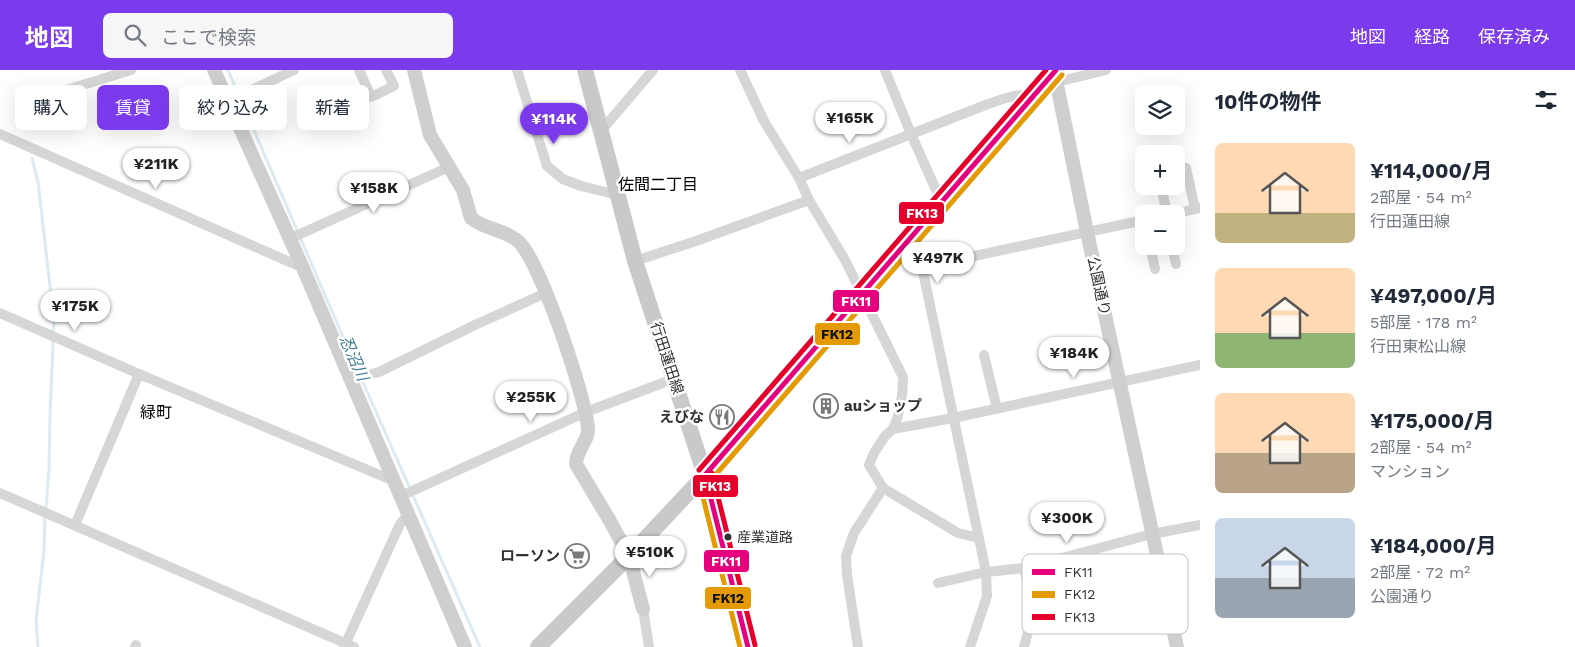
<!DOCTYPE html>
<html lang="ja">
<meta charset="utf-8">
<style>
body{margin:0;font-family:"Work Sans","Noto Sans JP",sans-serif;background:#f6f6f7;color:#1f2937;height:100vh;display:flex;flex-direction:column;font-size:19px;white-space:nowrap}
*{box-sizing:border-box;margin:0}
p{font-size:16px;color:#747a83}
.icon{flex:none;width:28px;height:28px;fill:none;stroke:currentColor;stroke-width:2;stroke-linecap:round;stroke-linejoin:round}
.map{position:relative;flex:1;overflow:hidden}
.side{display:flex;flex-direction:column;background:#fff;width:375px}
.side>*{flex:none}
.banner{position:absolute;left:15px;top:15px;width:475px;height:45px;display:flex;gap:10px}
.buttons{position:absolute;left:1135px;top:15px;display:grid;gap:10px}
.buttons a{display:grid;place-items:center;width:50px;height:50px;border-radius:8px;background:#fff;box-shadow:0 5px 20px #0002;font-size:25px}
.price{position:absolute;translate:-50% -42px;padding:0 11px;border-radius:18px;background:#fff;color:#222;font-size:16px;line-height:32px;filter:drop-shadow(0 1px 2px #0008)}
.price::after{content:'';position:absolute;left:50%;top:30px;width:15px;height:11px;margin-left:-8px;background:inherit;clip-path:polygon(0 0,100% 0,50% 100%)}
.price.active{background:#7c3aed;color:#fff}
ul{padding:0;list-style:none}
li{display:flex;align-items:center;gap:15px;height:125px;padding:0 15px}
li span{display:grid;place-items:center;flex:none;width:140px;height:100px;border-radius:8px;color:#555}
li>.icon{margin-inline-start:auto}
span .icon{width:60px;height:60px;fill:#fffc;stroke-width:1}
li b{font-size:21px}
h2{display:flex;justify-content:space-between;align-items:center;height:60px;padding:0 15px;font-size:21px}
.tag{padding:0 18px;border-radius:8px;background:#fff;box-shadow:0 5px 20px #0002;font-size:18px;line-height:45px}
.tag.active{background:#7c3aed;color:#fff}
header{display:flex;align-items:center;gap:30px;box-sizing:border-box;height:70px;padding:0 25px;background:#7c3aed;color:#fff}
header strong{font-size:24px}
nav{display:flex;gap:28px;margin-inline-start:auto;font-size:18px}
.search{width:350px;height:45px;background:#f6f6f7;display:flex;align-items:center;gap:12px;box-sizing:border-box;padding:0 18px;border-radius:8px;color:#747a83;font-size:19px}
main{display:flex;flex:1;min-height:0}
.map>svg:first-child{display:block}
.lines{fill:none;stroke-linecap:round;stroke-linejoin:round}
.stream{stroke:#dbebf0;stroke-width:3}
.street{stroke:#d6d6d6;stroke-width:10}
.secondary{stroke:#cfcfcf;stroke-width:14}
.primary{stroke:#c9c9c9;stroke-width:16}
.bus-1-casing{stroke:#fff;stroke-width:9}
.bus-2-casing{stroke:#fff;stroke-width:9}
.bus-3-casing{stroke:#fff;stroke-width:9}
.bus-1{stroke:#e5007d;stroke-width:5}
.bus-2{stroke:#e39a05;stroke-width:5}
.bus-3{stroke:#e4002b;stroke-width:5}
.bus-dot{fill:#323232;stroke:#fff;stroke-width:2}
.labels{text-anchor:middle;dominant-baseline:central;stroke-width:5;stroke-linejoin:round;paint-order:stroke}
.bus-label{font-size:14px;fill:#323232;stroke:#fff;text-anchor:start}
.street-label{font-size:15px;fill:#323232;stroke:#fff}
.poi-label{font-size:15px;font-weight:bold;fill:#323232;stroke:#fff;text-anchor:end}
.neighbourhood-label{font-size:16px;fill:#000;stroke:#fff}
.water-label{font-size:16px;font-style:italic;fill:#427e91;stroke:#fff}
.key{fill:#fff;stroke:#c2c2c2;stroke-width:1}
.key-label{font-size:14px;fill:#323232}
.line-badge{stroke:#fff;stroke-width:2}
.badge-label{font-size:14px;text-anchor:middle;font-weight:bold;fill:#fff}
.pale-badge-label{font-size:14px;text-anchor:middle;font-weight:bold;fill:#111}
</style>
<header>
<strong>地図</strong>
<div class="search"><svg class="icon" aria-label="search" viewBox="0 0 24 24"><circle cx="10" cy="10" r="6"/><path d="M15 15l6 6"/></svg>ここで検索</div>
<nav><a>地図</a><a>経路</a><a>保存済み</a></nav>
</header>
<main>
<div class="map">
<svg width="1200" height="577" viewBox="0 0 1200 577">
<rect width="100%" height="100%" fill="#fff"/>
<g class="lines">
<g class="stream">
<polyline points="228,0 359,304"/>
<polyline points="32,88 38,112 54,251 50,344 49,399 46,439"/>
<polyline points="362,310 480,577"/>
<polyline points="38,577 36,550 44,481 45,446"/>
</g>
<g class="street">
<polyline points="359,0 371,27 394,16 386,0"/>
<polyline points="517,0 547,96 563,109 581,116 618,125"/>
<path d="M740 0 764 51 799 108 809 130 845 190 903 307C903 325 901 342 893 359"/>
<polyline points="885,0 911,64 941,131"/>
<polyline points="1057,12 1106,0"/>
<polyline points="34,30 131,0"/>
<polyline points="228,31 294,0"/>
<polyline points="601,61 653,0"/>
<polyline points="0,64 303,198"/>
<polyline points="1186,98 1195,139"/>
<path d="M799 108 988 34C1002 30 1018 21 1033 27"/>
<polyline points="1161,116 1167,144"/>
<polyline points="1174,144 1199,138"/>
<polyline points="912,166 916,173 922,197 986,502 987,526 970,577"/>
<polyline points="289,169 449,97"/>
<polyline points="1150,176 1155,199"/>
<polyline points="1172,176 1176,194"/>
<polyline points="635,191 696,171 809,130"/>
<polyline points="922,197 1144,150"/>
<polyline points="0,243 139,304"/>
<polyline points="984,285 997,339"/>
<polyline points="350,310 379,302 477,254 546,223"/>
<polyline points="883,418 958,463 979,468"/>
<polyline points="0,423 354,577"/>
<polyline points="401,426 586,342 673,309"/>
<polyline points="75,455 139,304 394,411"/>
<polyline points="1024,498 1034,539 1024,577"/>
<polyline points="938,513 986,502 1024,498 1152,464 1200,455"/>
<polyline points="643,539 649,577"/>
<polyline points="135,577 136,575"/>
<polyline points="344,577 400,454 408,444"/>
<polyline points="858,577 847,505 846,486 854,463 883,418 869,395 874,383 885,366 893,359 953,348 1200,295"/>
</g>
<g class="secondary">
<polyline points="214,0 303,198 465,577"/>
<path d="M414 0 430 65 463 120 471 148C485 160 504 159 518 171 540 190 586 328 588 359 589 370 576 380 576 394L610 451 629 486 643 539"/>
<polyline points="1054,0 1087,162 1177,577"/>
</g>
<g class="primary">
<polyline points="585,0 635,191 705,405 748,577"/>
<polyline points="538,577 629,486 705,405 1056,0"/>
</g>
<defs>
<g id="bus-1">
<polyline points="705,405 1056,0"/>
<polyline points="705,405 748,577"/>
</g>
<g id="bus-2">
<polyline points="698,407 740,577"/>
<polyline points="711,410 1062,5"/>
</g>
<g id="bus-3">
<polyline points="699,400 1046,0"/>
<polyline points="712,403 755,575"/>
</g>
</defs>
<use href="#bus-1" class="bus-1-casing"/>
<use href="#bus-2" class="bus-2-casing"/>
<use href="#bus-3" class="bus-3-casing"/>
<use href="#bus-1" class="bus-1"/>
<use href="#bus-2" class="bus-2"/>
<use href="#bus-3" class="bus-3"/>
</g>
<defs>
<symbol id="building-ring" viewBox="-11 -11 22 22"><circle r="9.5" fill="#fff" stroke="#7a7a7a" stroke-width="1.5"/><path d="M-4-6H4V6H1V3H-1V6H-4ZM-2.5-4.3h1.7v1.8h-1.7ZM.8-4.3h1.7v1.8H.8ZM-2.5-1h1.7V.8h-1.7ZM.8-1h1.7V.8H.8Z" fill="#7a7a7a"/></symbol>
<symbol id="restaurant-ring" viewBox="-11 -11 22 22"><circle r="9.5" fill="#fff" stroke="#7a7a7a" stroke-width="1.5"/><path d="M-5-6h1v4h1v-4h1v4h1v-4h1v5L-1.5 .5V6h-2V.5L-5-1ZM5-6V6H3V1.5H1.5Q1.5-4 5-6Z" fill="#7a7a7a"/></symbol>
<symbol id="supermarket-ring" viewBox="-11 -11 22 22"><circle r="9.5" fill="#fff" stroke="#7a7a7a" stroke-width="1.5"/><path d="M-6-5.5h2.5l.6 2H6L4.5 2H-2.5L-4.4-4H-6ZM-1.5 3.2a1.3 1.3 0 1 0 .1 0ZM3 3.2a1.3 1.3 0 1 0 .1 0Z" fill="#7a7a7a"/></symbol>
</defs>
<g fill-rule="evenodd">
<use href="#building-ring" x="812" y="322" width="28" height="28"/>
<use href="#restaurant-ring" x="708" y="333" width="28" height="28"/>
<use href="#supermarket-ring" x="563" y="472" width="28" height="28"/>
</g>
<circle class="bus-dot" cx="728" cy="467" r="4.5"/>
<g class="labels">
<g class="bus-label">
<text x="737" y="467">産業道路</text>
</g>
<g class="street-label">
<text transform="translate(1099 216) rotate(78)">公園通り</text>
<text transform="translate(667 288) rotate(72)">行田蓮田線</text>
</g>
<g class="poi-label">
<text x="844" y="336" text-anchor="start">auショップ</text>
<text x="704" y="347">えびな</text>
<text x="560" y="486">ローソン</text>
</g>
<g class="neighbourhood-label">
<text x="658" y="114">佐間二丁目</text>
<text x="156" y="342">緑町</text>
</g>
<g class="water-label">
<text transform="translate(354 288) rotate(66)">忍沼川</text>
</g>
</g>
<rect x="1022" y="484" width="166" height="80" rx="8" class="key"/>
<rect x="1032" y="499" width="23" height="6" fill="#e5007d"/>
<rect x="1032" y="521" width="23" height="7" fill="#e39a05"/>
<rect x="1032" y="544" width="23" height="6" fill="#e4002b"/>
<g class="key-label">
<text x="1064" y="507">FK11</text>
<text x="1064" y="529">FK12</text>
<text x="1064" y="552">FK13</text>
</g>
<g class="line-badge">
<rect x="898" y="131" width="47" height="24" rx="5" fill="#e4002b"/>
<rect x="832" y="219" width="48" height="24" rx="5" fill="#e5007d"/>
<rect x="814" y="252" width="47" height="24" rx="5" fill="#e39a05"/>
<rect x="692" y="404" width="47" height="24" rx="5" fill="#e4002b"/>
<rect x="703" y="479" width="47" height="24" rx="5" fill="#e5007d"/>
<rect x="704" y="516" width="48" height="24" rx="5" fill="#e39a05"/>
</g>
<g class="badge-label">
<text x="922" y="148">FK13</text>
<text x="856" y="236">FK11</text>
<text x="715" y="421">FK13</text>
<text x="726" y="496">FK11</text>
</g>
<g class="pale-badge-label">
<text x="837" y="269">FK12</text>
<text x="728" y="533">FK12</text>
</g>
</svg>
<div class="buttons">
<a><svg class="icon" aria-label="layers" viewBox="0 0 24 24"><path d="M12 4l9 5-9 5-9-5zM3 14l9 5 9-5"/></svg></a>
<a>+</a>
<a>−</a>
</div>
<b class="price" style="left:850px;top:74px">¥165K</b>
<b class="price active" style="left:554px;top:75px">¥114K</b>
<b class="price" style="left:156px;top:120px">¥211K</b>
<b class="price" style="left:374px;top:144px">¥158K</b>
<b class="price" style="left:938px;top:214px">¥497K</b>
<b class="price" style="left:75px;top:262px">¥175K</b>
<b class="price" style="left:1074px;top:309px">¥184K</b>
<b class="price" style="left:531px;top:353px">¥255K</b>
<b class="price" style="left:1067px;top:474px">¥300K</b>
<b class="price" style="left:650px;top:508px">¥510K</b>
<div class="banner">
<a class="tag">購入</a>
<a class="tag active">賃貸</a>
<a class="tag">絞り込み</a>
<a class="tag">新着</a>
</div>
</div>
<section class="side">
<h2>10件の物件<svg class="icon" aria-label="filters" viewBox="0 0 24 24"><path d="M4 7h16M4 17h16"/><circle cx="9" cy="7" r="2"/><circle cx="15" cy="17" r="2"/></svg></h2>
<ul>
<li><span style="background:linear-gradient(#ffd9b3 70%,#c2b280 0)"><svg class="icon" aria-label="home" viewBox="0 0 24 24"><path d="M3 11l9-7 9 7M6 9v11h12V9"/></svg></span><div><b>¥114,000/月</b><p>2部屋 · 54 m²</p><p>行田蓮田線</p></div></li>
<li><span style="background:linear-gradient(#ffd9b3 65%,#8fb573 0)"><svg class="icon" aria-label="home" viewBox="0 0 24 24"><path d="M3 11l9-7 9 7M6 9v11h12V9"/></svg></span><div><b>¥497,000/月</b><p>5部屋 · 178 m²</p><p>行田東松山線</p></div></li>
<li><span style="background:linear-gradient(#ffd9b3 60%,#b9a48a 0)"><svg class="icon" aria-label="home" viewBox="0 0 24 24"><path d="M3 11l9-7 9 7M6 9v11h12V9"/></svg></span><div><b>¥175,000/月</b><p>2部屋 · 54 m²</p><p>マンション</p></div></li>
<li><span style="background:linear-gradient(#c9d6e8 60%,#9aa5b1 0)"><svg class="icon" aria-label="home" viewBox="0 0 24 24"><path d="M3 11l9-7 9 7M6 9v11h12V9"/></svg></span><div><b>¥184,000/月</b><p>2部屋 · 72 m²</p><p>公園通り</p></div></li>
</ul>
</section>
</main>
